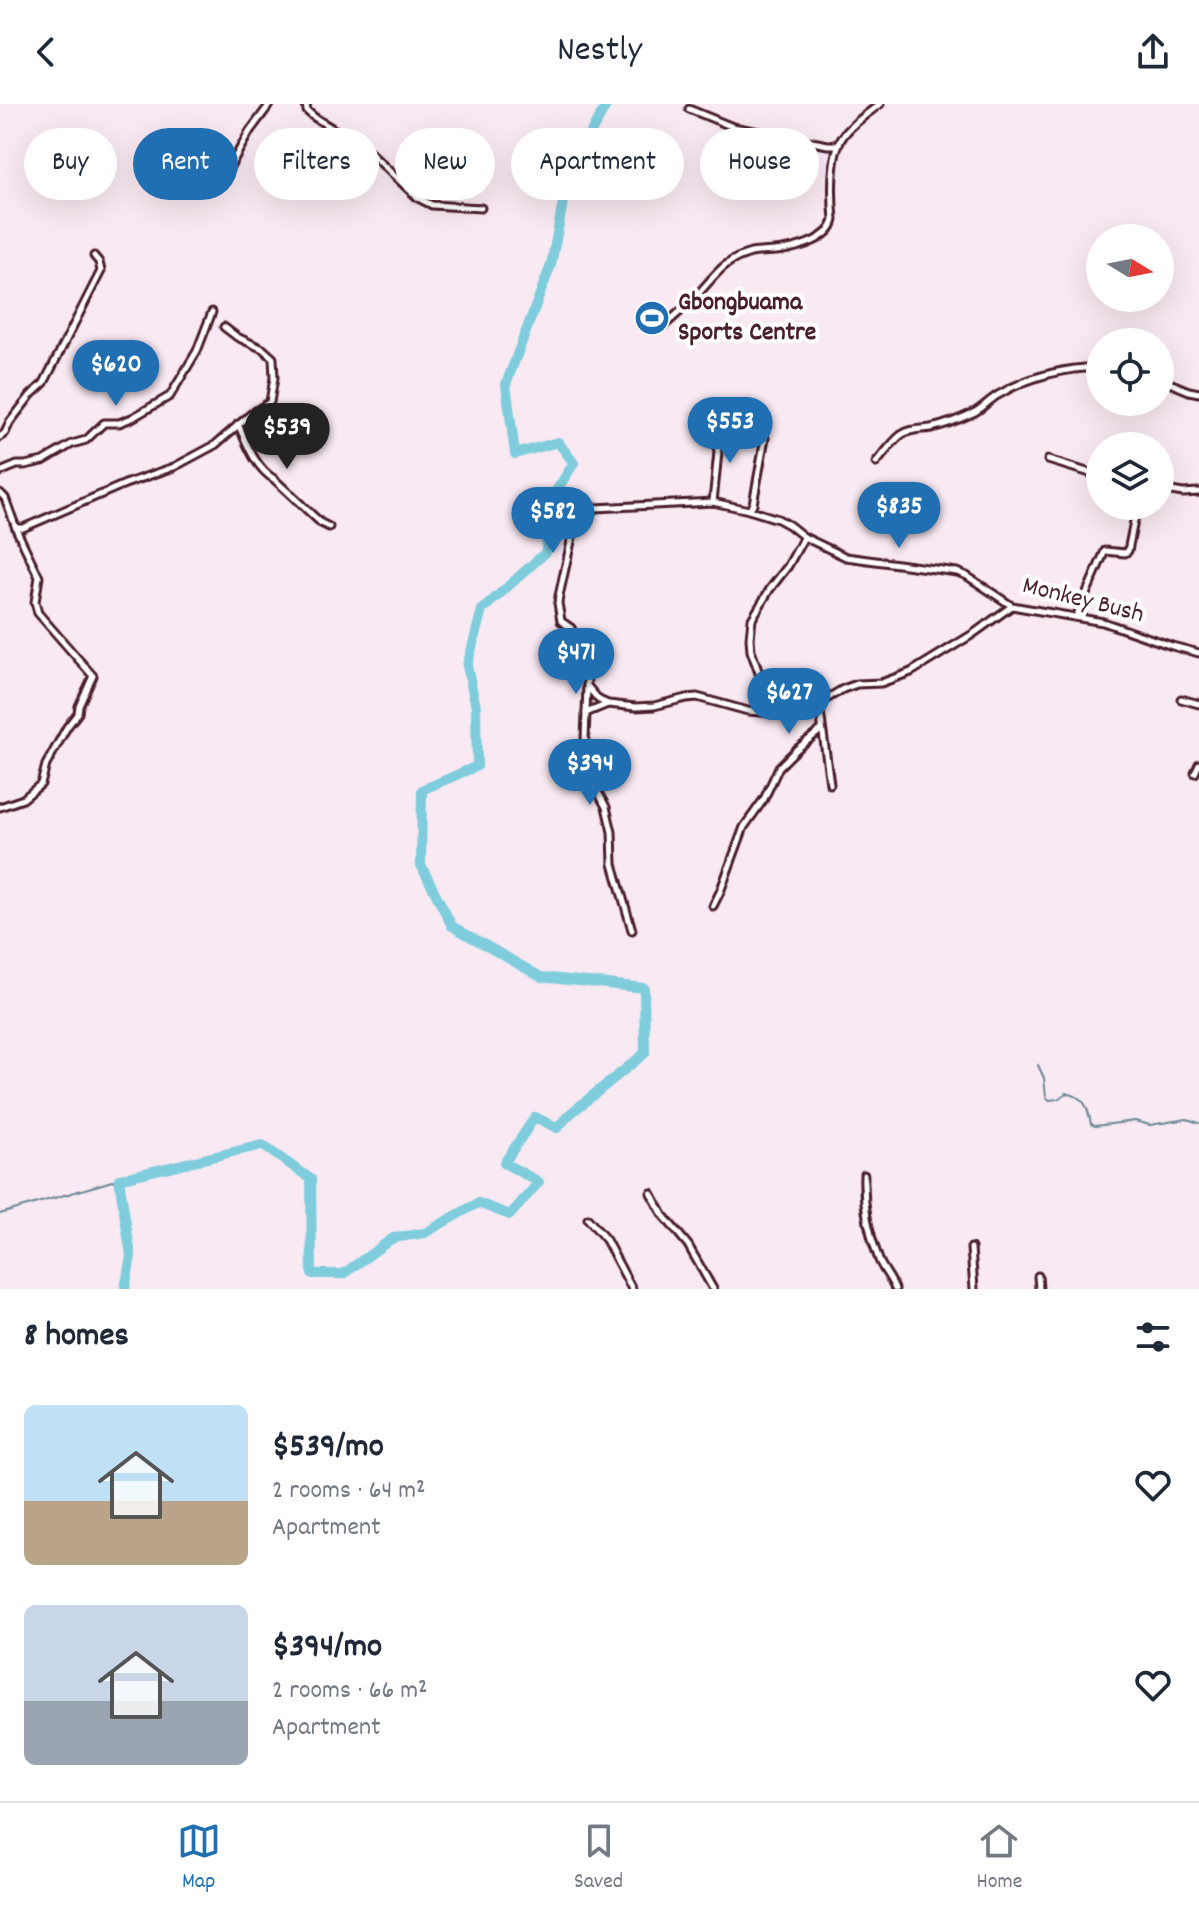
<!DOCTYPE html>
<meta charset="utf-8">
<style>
body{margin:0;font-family:Dekko,sans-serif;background:#f6f6f7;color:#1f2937;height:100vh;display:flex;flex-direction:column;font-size:30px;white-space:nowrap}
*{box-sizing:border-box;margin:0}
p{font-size:26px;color:#747a83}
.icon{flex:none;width:44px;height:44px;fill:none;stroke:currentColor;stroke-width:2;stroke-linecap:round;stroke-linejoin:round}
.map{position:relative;height:1185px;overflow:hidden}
.sheet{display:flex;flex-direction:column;background:#fff;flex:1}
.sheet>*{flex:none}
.banner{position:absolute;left:24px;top:24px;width:1152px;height:72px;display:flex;gap:16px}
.needle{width:52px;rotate:100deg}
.tools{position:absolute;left:1086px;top:120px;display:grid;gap:16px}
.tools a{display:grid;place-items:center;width:88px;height:88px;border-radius:50%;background:#fff;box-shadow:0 8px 32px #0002;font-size:40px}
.price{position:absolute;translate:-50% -68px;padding:0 18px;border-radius:28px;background:#1f6fb2;color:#fff;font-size:26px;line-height:52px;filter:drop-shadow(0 2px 4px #0008)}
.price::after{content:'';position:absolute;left:50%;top:48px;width:24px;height:18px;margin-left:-12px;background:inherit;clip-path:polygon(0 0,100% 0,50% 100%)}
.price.current{background:#222;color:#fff}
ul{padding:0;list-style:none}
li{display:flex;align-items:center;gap:24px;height:200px;padding:0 24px}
li span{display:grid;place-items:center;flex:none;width:224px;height:160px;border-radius:12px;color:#555}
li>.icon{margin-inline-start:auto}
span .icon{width:96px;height:96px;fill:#fffc;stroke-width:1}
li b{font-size:34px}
h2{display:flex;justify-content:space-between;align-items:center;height:96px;padding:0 24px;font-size:34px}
.pill{padding:0 28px;border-radius:36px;background:#fff;box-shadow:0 8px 32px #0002;font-size:28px;line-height:72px}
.pill.current{background:#1f6fb2;color:#fff}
header{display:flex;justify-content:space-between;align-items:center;height:104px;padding:0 24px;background:#fff;font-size:36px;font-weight:600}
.menu{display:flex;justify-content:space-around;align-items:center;height:112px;border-top:2px solid #e0e1e3;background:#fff;font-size:22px;color:#747a83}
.menu a{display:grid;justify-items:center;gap:4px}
.menu .current{color:#1f6fb2}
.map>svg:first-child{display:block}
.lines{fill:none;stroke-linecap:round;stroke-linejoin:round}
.stream{stroke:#698795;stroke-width:2}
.river{stroke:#7eccdc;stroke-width:10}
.minor-casing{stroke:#4a1f2b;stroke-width:11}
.minor{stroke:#fff;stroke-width:5}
.labels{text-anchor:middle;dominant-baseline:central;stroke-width:8;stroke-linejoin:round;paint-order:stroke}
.poi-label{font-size:26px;font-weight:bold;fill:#4a1f2b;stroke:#fff;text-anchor:start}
.street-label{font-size:26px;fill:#4a1f2b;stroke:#fff}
</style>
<header><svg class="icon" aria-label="back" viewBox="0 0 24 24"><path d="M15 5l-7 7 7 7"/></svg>Nestly<svg class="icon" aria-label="share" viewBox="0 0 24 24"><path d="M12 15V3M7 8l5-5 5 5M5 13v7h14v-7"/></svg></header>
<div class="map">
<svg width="1199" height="1185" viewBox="0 0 1199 1185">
<rect width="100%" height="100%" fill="#f9e9f2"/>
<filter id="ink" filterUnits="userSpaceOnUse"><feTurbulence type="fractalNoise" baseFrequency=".0125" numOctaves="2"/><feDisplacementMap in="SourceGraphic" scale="16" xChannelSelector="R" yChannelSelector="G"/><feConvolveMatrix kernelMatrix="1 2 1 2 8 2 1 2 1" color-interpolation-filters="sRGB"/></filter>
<g filter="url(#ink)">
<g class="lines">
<g class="stream">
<path d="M1038 961 1044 974 1046 992 1049 996 1058 995 1066 989C1085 993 1088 1003 1091 1020L1095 1022 1135 1017 1150 1021 1187 1015 1199 1019"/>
<polyline points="0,1110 119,1075"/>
</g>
<polyline class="river" points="125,1185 131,1152 119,1075 262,1041 311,1075 312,1170 343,1170 393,1134 425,1129 478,1099 510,1111 539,1078 504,1059 535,1013 557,1024 570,1010 645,949 644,884 541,873 452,822 421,761 422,686 477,662 476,603 467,562 482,506 546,448 549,398 574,359 558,338 515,350 506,280 551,161 569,67 607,0"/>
<defs>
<g id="minor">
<polyline points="306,0 307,7 314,13 368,47 418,94 432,101 481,104"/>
<polyline points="689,5 733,23 828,41 838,41"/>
<polyline points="198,83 214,79 228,66 250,27 270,0"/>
<path d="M665 221C676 211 687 202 697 191 716 171 722 157 751 149 762 147 772 148 783 146 800 143 830 135 834 116 832 95 830 53 842 34 850 21 867 10 880 0"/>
<polyline points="1160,275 1189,287 1199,289"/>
<path d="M238 320C247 339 255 364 274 375L321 419 329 423"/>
<polyline points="0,333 5,329 10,318 31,291 44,279 101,167 99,158 94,152"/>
<polyline points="1048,356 1100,372"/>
<path d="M876 359C884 350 892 338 901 331 911 324 921 326 931 324 945 321 960 315 973 309 982 305 989 296 998 291 1028 273 1065 264 1100 263"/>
<polyline points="0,368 17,361 25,361 43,357 72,340 86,336 104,319 119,319 132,314 170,292 197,247 212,208"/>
<polyline points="1160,385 1183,389 1199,388"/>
<polyline points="0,389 5,394 17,427 39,473 35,498 38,509 93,572 79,602 78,609 67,623 46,661 41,680 23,695 0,703"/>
<polyline points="713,398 718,348 717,342 714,339"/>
<polyline points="749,406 753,400 765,334"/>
<polyline points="16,424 23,424 125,380 174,363 215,341 251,310 270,298 274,274 273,254 263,245 237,233 224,223"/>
<polyline points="1012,502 973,530 911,568 881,579 857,580 843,585 808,606 786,610 748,607 697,593 686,594 654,602 636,603 608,600 599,596 587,582 586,557 581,543 571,524 561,517 558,499 559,492 574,424 595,404 713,398 749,406 778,415 789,421 804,433 846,453 957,468 967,472 1012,502 1103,518 1172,542 1199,549"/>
<polyline points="1076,513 1105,447 1125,449 1128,447 1137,402"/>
<polyline points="587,582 584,662 606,703 612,728 613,760 632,826"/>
<polyline points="1181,595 1199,600"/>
<polyline points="819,600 830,680"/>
<polyline points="586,609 608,600"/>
<polyline points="772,610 767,591 751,547 750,534 752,515 770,485 788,462 804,433"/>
<polyline points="1195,669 1199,660"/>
<polyline points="713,802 720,788 744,723 764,695 779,663 797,645 821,626"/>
<path d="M864 1071C863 1099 869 1130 879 1156 883 1166 891 1174 895 1185"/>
<polyline points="651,1089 663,1111 688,1141 713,1185"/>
<polyline points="588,1115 606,1136 632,1185"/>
<polyline points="971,1144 974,1185"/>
<polyline points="1038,1172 1039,1185"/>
</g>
</defs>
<use href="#minor" class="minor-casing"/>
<use href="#minor" class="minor"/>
</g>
</g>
<defs>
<symbol id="stadium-disc" viewBox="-11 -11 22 22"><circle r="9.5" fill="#1f6fb2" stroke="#fff"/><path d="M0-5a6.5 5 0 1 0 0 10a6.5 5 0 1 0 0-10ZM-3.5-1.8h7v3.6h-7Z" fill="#fff"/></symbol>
</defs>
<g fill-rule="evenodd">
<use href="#stadium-disc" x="632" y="194" width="40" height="40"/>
</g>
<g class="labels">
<g class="poi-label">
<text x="678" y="199">Gbongbuama<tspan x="678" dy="30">Sports Centre</tspan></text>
</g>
<g class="street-label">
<text transform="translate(1083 497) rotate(14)">Monkey Bush</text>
</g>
</g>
</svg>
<div class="tools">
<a><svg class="needle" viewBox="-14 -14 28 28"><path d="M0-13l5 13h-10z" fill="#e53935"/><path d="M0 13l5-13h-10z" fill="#747a83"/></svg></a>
<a><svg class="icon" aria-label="locate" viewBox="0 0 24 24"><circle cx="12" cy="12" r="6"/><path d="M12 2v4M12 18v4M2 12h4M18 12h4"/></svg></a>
<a><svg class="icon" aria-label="layers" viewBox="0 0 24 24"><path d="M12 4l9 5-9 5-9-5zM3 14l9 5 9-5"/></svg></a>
</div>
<b class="price" style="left:116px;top:304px">$620</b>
<b class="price" style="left:730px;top:361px">$553</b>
<b class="price current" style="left:287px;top:367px">$539</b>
<b class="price" style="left:899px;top:446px">$835</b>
<b class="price" style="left:553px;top:451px">$582</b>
<b class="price" style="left:576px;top:592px">$471</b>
<b class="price" style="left:789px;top:632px">$627</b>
<b class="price" style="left:590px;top:703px">$394</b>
<div class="banner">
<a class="pill">Buy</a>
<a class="pill current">Rent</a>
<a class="pill">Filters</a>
<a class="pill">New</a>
<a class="pill">Apartment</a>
<a class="pill">House</a>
</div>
</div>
<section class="sheet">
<h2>8 homes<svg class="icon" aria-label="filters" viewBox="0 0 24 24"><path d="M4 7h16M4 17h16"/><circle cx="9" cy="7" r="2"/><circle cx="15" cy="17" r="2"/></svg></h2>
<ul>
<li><span style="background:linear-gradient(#bfe0f5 60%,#b9a48a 0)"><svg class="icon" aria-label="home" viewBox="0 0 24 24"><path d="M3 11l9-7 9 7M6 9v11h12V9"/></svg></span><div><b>$539/mo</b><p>2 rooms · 64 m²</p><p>Apartment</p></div><svg class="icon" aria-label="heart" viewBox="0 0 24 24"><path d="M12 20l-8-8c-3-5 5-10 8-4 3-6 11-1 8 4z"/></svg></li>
<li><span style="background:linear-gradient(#c9d6e8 60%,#9aa5b1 0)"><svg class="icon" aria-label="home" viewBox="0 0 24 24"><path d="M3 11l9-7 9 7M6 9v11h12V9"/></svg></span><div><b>$394/mo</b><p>2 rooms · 66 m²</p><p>Apartment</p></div><svg class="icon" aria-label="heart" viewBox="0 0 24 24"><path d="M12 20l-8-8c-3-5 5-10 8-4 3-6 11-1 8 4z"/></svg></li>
</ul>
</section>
<nav class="menu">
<a class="current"><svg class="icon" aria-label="map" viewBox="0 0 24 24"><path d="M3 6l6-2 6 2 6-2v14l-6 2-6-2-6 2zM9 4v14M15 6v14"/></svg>Map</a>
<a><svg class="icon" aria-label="saved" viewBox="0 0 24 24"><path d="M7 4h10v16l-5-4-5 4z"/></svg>Saved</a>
<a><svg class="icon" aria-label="home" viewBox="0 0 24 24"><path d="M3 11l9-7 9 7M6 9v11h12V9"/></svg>Home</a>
</nav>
